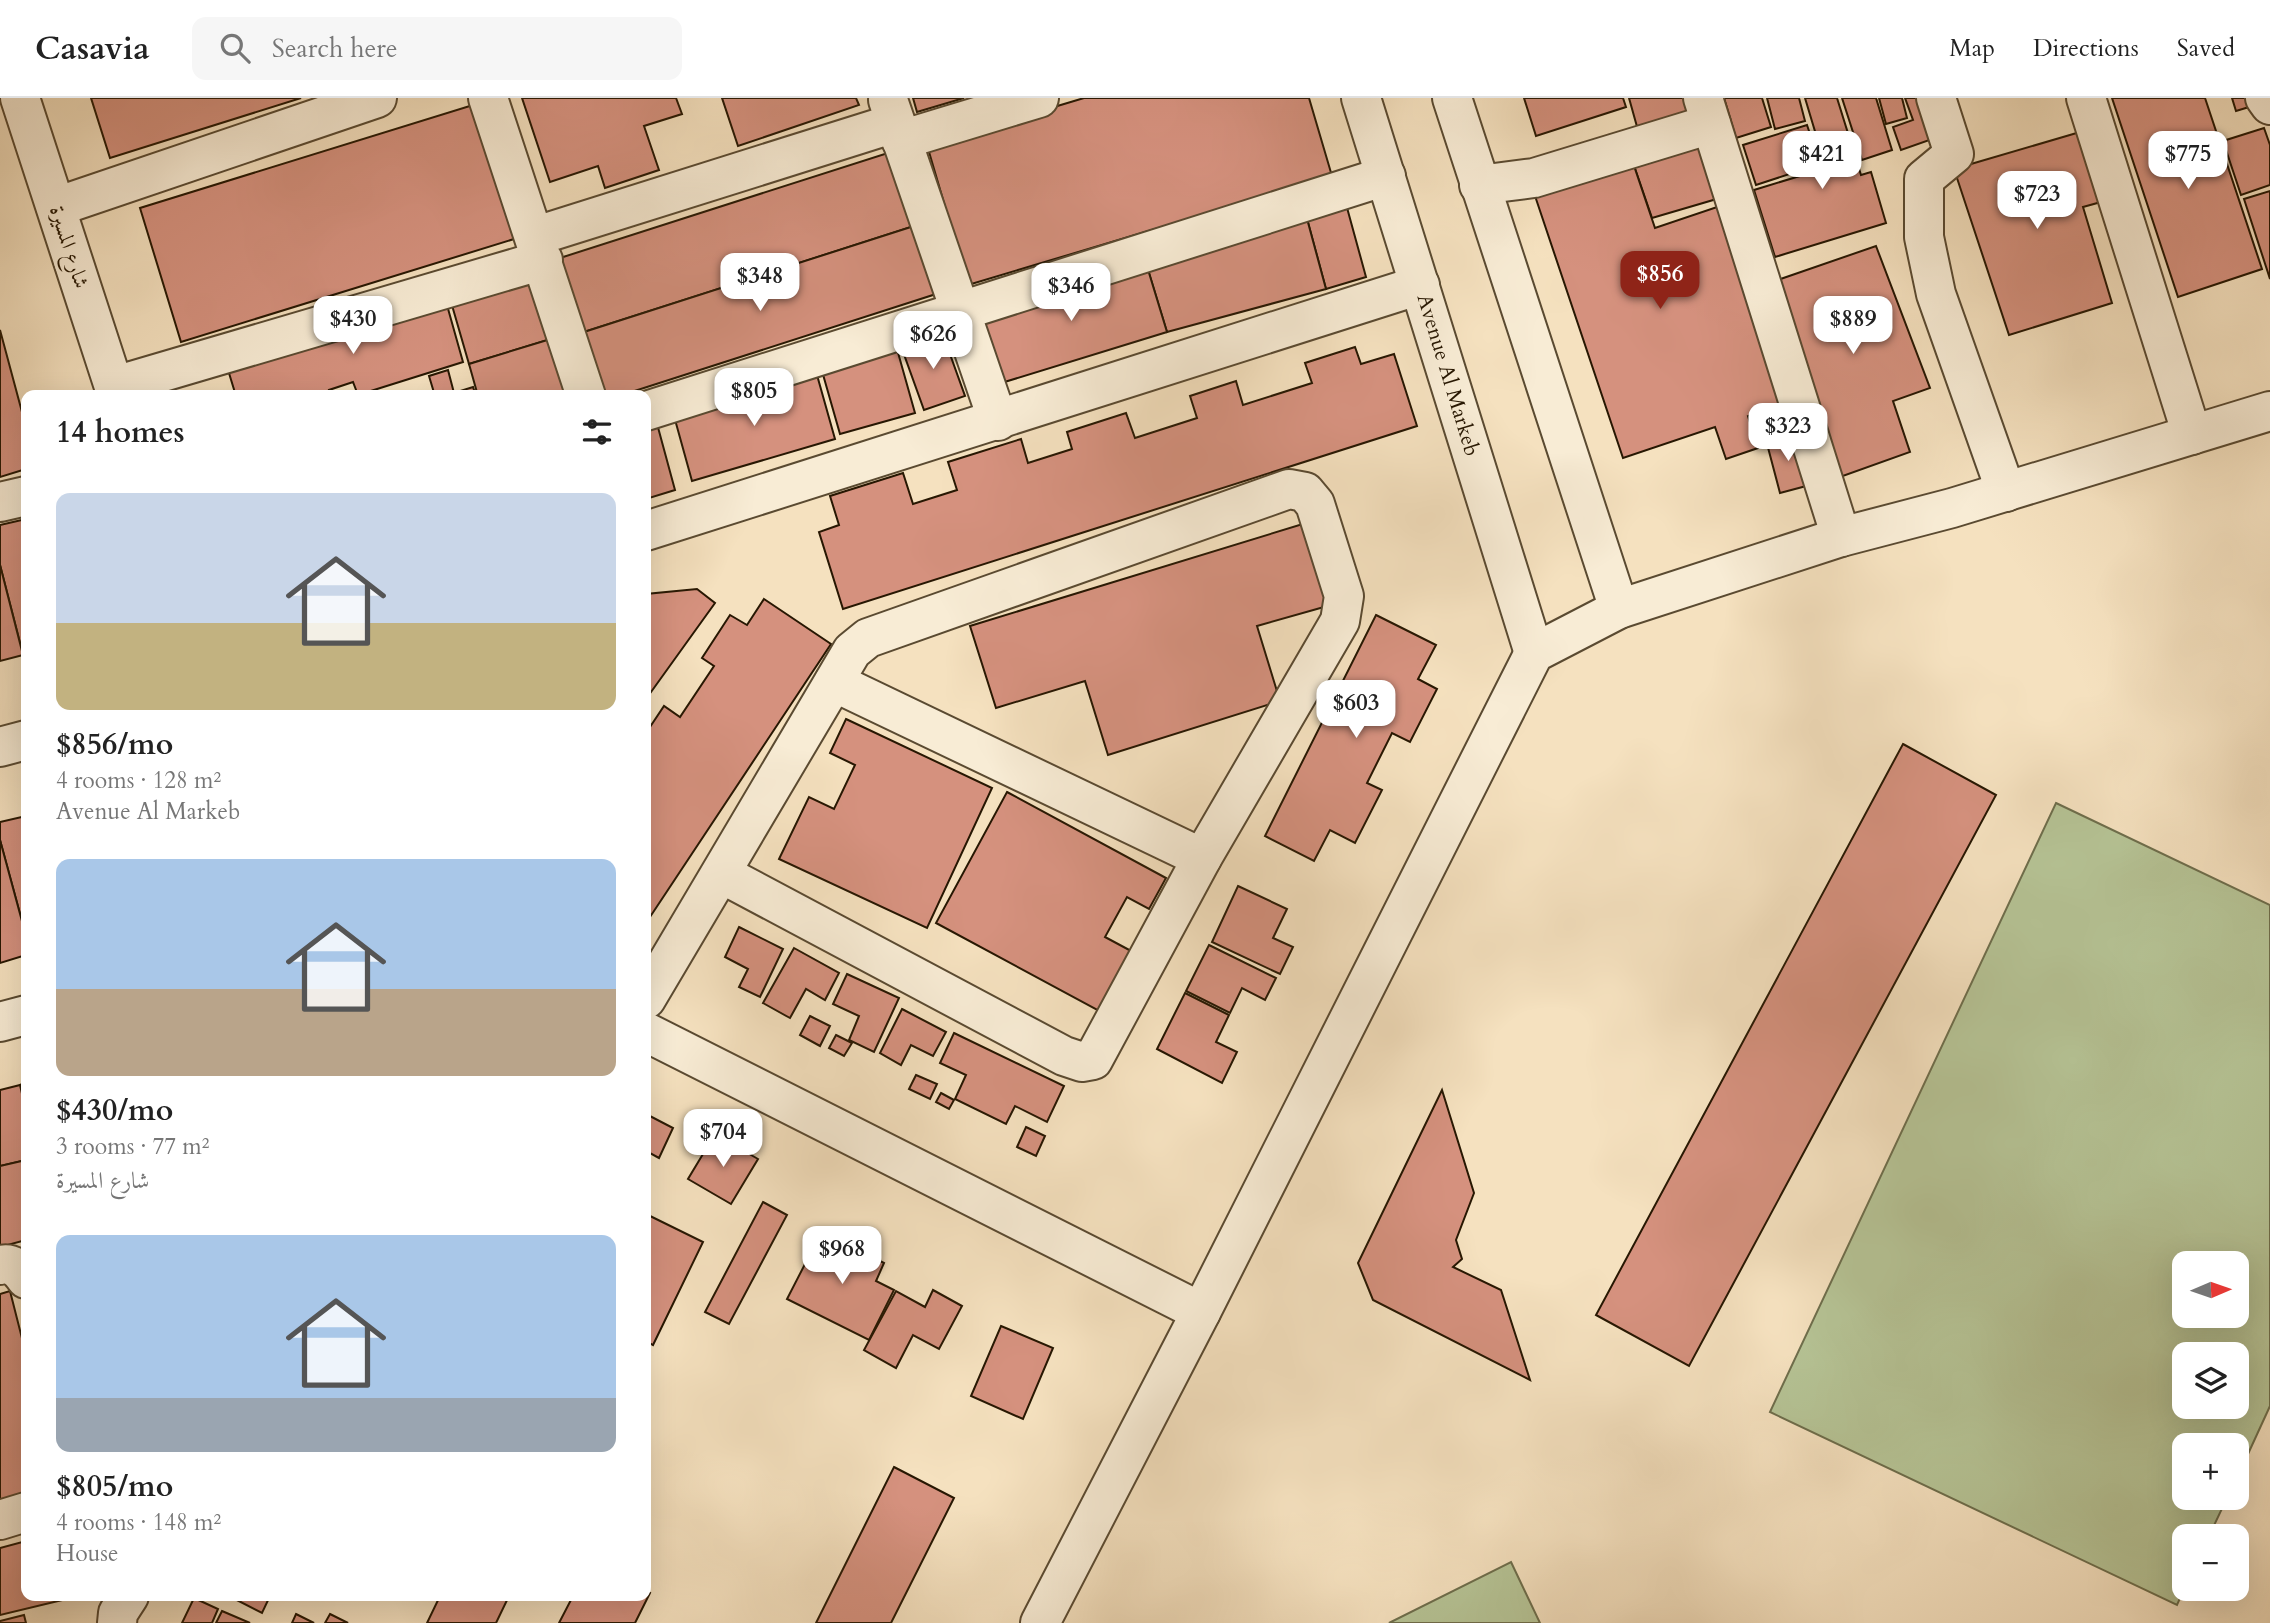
<!DOCTYPE html>
<meta charset="utf-8">
<style>
body{margin:0;font-family:Cardo,Amiri,serif;background:#f6f6f6;color:#222;height:100vh;display:flex;flex-direction:column;font-size:26px;white-space:nowrap}
*{box-sizing:border-box;margin:0}
p{font-size:23px;color:#767676}
.icon{flex:none;width:38px;height:38px;fill:none;stroke:currentColor;stroke-width:2;stroke-linecap:round;stroke-linejoin:round}
.map{position:relative;flex:1;overflow:hidden}
.drawer{position:absolute;left:21px;top:292px;width:630px;height:1211px;display:flex;flex-direction:column;background:#fff;border-radius:14px;box-shadow:0 7px 28px #0002}
.drawer>*{flex:none}
.needle{width:46px;rotate:88deg}
.tools{position:absolute;left:2172px;top:1153px;display:grid;gap:14px}
.tools a{display:grid;place-items:center;width:77px;height:77px;border-radius:14px;background:#fff;box-shadow:0 7px 28px #0002;font-size:35px}
.price{position:absolute;translate:-50% -60px;padding:0 16px;border-radius:14px;background:#fff;color:#222;font-size:23px;line-height:46px;filter:drop-shadow(0 2px 4px #0008)}
.price::after{content:'';position:absolute;left:50%;top:42px;width:21px;height:16px;margin-left:-10px;background:inherit;clip-path:polygon(0 0,100% 0,50% 100%)}
.price.on{background:#8f2418;color:#fff}
ul{padding:0;list-style:none}
li{display:grid;align-content:center;gap:14px;height:371px;padding:0 35px}
li span{display:grid;place-items:center;height:217px;border-radius:14px;color:#555}
li>.icon{margin-inline-start:auto}
span .icon{width:126px;height:126px;fill:#fffc;stroke-width:1}
li b{font-size:30px}
h2{display:flex;justify-content:space-between;align-items:center;height:84px;padding:0 35px;font-size:30px}
header{display:flex;align-items:center;gap:42px;box-sizing:border-box;height:98px;padding:0 35px;background:#fff;border-bottom:2px solid #e0e0e0}
header strong{font-size:33px}
nav{display:flex;gap:38px;margin-inline-start:auto;font-size:24px}
.search{width:490px;height:63px;background:#f6f6f6;display:flex;align-items:center;gap:18px;box-sizing:border-box;padding:0 24px;border-radius:14px;color:#767676;font-size:26px}
.map>svg:first-child{display:block}
.green{fill:#b6c496;stroke:#6e6e4c;stroke-width:2;fill-rule:evenodd}
.building{fill:#d5917e;stroke:#271702;stroke-width:2}
.lines{fill:none;stroke-linecap:round;stroke-linejoin:round}
.minor-casing{stroke:#5a4a31;stroke-width:42}
.minor{stroke:#f8ecd5;stroke-width:38}
.labels{text-anchor:middle;dominant-baseline:central;stroke-width:6;stroke-linejoin:round;paint-order:stroke}
.street-label{font-size:21px;fill:#271702;stroke:#f8ecd5}
</style>
<header>
<strong>Casavia</strong>
<div class="search"><svg class="icon" aria-label="search" viewBox="0 0 24 24"><circle cx="10" cy="10" r="6"/><path d="M15 15l6 6"/></svg>Search here</div>
<nav><a>Map</a><a>Directions</a><a>Saved</a></nav>
</header>
<div class="map">
<svg width="2270" height="1525" viewBox="0 0 2270 1525">
<rect width="100%" height="100%" fill="#f5e1bf"/>
<filter id="stains"><feTurbulence type="fractalNoise" baseFrequency=".00286" numOctaves="4"/><feColorMatrix values="0 0 0 0 .2 0 0 0 0 .09 0 0 0 0 .02 0 0 0 .5 -.17"/></filter>
<radialGradient id="worn" r=".72"><stop offset=".6" stop-color="#630" stop-opacity="0"/><stop offset="1" stop-color="#630" stop-opacity=".3"/></radialGradient>
<g class="green">
<path d="M2056 705 2270 807V1308L2237 1380 2236 1348H2184V1400H2227L2209 1438H2184V1491L2177 1507 1770 1314ZM2184 1166H2236V1218H2184ZM2184 1256H2236V1309H2184Z"/>
<polygon points="1511,1464 1540,1525 1389,1525"/>
</g>
<g class="building">
<polygon points="91,0 301,0 110,60"/>
<polygon points="522,0 676,0 682,16 644,28 659,72 605,90 598,68 550,84"/>
<polygon points="722,0 856,0 859,7 738,48"/>
<polygon points="913,0 964,0 917,14"/>
<polygon points="1084,0 1309,0 1332,78 968,187 927,47"/>
<polygon points="1524,0 1623,0 1626,9 1536,38"/>
<polygon points="1629,0 1695,0 1702,26 1641,43"/>
<polygon points="1724,0 1762,0 1771,29 1736,40"/>
<polygon points="1767,0 1799,0 1805,23 1775,31"/>
<polygon points="1805,0 1837,0 1861,77 1871,74 1886,125 1775,159 1754,92 1826,70"/>
<polygon points="1842,0 1876,0 1892,52 1862,62"/>
<polygon points="1879,0 1902,0 1907,20 1886,26"/>
<polygon points="1905,0 1927,0 1941,38 1901,52 1893,29 1913,22"/>
<polygon points="2112,0 2205,0 2262,171 2178,199"/>
<polygon points="2232,0 2257,0 2259,6 2236,13"/>
<polygon points="473,7 514,141 181,244 140,110"/>
<polygon points="1807,27 1820,66 1756,87 1743,47"/>
<polygon points="2264,30 2270,47 2270,87 2241,97 2223,43"/>
<polygon points="1697,34 1720,100 1652,120 1629,53"/>
<polygon points="2080,34 2101,104 2083,109 2112,205 2009,237 1954,71"/>
<polygon points="1629,53 1655,130 1723,107 1788,304 1748,318 1758,350 1726,361 1715,329 1623,360 1531,86"/>
<polygon points="891,54 914,128 584,234 560,160"/>
<polygon points="2270,93 2270,181 2244,101"/>
<polygon points="1346,106 1366,179 1326,191 1306,117"/>
<polygon points="1306,117 1326,191 1167,234 1146,165"/>
<polygon points="914,128 936,196 619,298 604,298 584,234"/>
<polygon points="1876,148 1930,290 1893,303 1910,354 1840,379 1772,184"/>
<polygon points="1146,165 1167,234 998,286 977,214"/>
<polygon points="533,172 554,240 469,266 449,197"/>
<polygon points="445,200 463,264 358,297 353,284 329,292 331,298 236,298 225,262"/>
<polygon points="0,232 26,329 26,371 0,379"/>
<polygon points="942,234 965,298 924,312 901,248"/>
<polygon points="554,240 570,298 478,298 469,266"/>
<polygon points="1355,249 1361,266 1394,256 1417,328 843,511 819,434 839,427 830,398 903,375 913,406 957,392 948,364 1021,341 1028,365 1072,351 1067,334 1126,315 1135,340 1197,320 1190,298 1236,283 1243,307 1312,285 1305,265"/>
<polygon points="897,251 915,315 840,336 822,273"/>
<polygon points="448,272 454,295 473,289 476,298 435,298 429,278"/>
<polygon points="817,277 835,341 692,383 674,318"/>
<polygon points="656,322 675,392 646,401 646,326"/>
<polygon points="1795,334 1810,387 1780,395 1766,342"/>
<polygon points="26,421 26,568 0,467 0,427"/>
<polygon points="1306,425 1331,507 1257,528 1280,603 1108,657 1085,583 996,610 970,528"/>
<polygon points="0,467 23,557 0,563"/>
<polygon points="697,491 715,505 646,601 646,496"/>
<polygon points="764,501 831,546 646,825 646,635 664,608 680,619 714,568 702,560 730,517 747,527"/>
<polygon points="1376,517 1436,547 1418,581 1437,591 1410,644 1392,635 1367,685 1382,692 1355,745 1330,732 1314,763 1265,738"/>
<polygon points="846,621 992,690 927,830 779,761 809,699 834,711 855,667 830,655"/>
<polygon points="1903,646 1996,697 1689,1268 1596,1217"/>
<polygon points="1007,694 1166,780 1149,811 1127,799 1105,839 1133,854 1101,914 936,825"/>
<polygon points="26,718 26,838 0,742 0,724"/>
<polygon points="0,742 26,838 26,857 0,865"/>
<polygon points="1238,788 1287,811 1273,840 1293,849 1280,876 1212,844"/>
<polygon points="739,829 783,851 760,899 739,889 748,871 725,859"/>
<polygon points="1209,847 1276,880 1265,902 1242,890 1230,915 1186,893"/>
<polygon points="794,850 839,875 825,902 806,891 790,920 763,905"/>
<polygon points="847,876 899,900 874,954 849,942 859,918 833,906"/>
<polygon points="1185,895 1229,917 1216,944 1237,954 1222,985 1157,951"/>
<polygon points="902,911 946,934 933,958 911,947 901,967 880,955"/>
<polygon points="810,918 830,928 820,948 800,937"/>
<polygon points="954,935 1064,988 1047,1024 1015,1008 1006,1026 955,1001 966,977 940,965"/>
<polygon points="836,937 852,945 844,958 829,950"/>
<polygon points="916,977 937,986 930,1001 909,991"/>
<polygon points="26,985 26,1013 20,987"/>
<polygon points="20,987 26,1013 26,1062 0,1068 0,992"/>
<polygon points="1442,992 1474,1095 1456,1142 1462,1161 1453,1169 1501,1192 1530,1282 1373,1202 1358,1165"/>
<polygon points="941,995 954,1002 949,1011 936,1004"/>
<polygon points="646,1016 673,1030 659,1060 646,1053"/>
<polygon points="1026,1029 1045,1038 1036,1058 1017,1049"/>
<polygon points="715,1036 758,1061 731,1106 688,1081"/>
<polygon points="26,1062 26,1142 0,1149 0,1068"/>
<polygon points="763,1104 787,1117 729,1226 705,1214"/>
<polygon points="646,1116 703,1144 653,1247 646,1243"/>
<polygon points="822,1133 884,1165 876,1183 894,1192 869,1242 787,1201"/>
<polygon points="933,1192 962,1208 939,1251 913,1237 896,1270 864,1252 896,1193 925,1209"/>
<polygon points="10,1193 26,1256 26,1396 0,1403 0,1196"/>
<polygon points="1001,1228 1053,1250 1023,1321 971,1298"/>
<polygon points="894,1369 954,1400 891,1525 816,1525"/>
<polygon points="26,1443 26,1498 79,1498 0,1517 0,1450"/>
<polygon points="646,1493 650,1495 635,1525 559,1525 573,1498 646,1498"/>
<polygon points="229,1498 270,1498 262,1515"/>
<polygon points="440,1498 509,1498 496,1525 427,1525"/>
<polygon points="194,1500 218,1511 212,1525 182,1525"/>
<polygon points="222,1513 250,1525 216,1525"/>
<polygon points="296,1516 314,1525 292,1525"/>
<polygon points="330,1516 348,1525 325,1525"/>
<polygon points="24,1517 26,1525 0,1525 0,1523"/>
</g>
<g class="lines">
<defs>
<g id="minor">
<polyline points="20,0 117,298"/>
<polyline points="488,0 586,298"/>
<polyline points="1361,0 1534,555"/>
<polyline points="1452,0 1619,511"/>
<polyline points="1703,0 1841,439"/>
<polyline points="1936,0 1954,56 1924,81 1924,139 1936,196 2006,394"/>
<polyline points="2086,0 2192,337"/>
<polyline points="2265,0 2270,7"/>
<polyline points="888,2 998,323"/>
<polyline points="901,42 1039,0"/>
<polyline points="1479,87 1534,80 1711,26"/>
<polyline points="56,109 377,0"/>
<polyline points="536,138 895,25"/>
<polyline points="115,288 543,162"/>
<polyline points="646,313 1386,78"/>
<polyline points="0,404 26,398"/>
<polyline points="646,433 1420,187"/>
<polyline points="834,584 1202,760"/>
<polyline points="0,649 26,642"/>
<polyline points="646,901 852,553 868,540 1289,391 1305,394 1315,406 1344,498 1340,523 1202,760 1093,962 1082,964 1064,958 722,776"/>
<polyline points="0,924 26,917"/>
<polyline points="646,934 1201,1214"/>
<path d="M0 1167C12 1164 20 1172 26 1181"/>
<polyline points="0,1422 26,1414"/>
<polyline points="117,1525 118,1515 129,1498"/>
<polyline points="1040,1525 1201,1214 1534,555 1619,511 1841,439 1952,410 2270,313"/>
</g>
</defs>
<use href="#minor" class="minor-casing"/>
<use href="#minor" class="minor"/>
</g>
<g class="labels">
<g class="street-label">
<text transform="translate(69 149) rotate(72)">شارع المسيرة</text>
<text transform="translate(1448 277) rotate(73)">Avenue Al Markeb</text>
</g>
</g>
<rect width="100%" height="100%" filter="url(#stains)"/>
<rect width="100%" height="100%" fill="url(#worn)"/>
</svg>
<div class="tools">
<a><svg class="needle" viewBox="-14 -14 28 28"><path d="M0-13l5 13h-10z" fill="#e53935"/><path d="M0 13l5-13h-10z" fill="#767676"/></svg></a>
<a><svg class="icon" aria-label="layers" viewBox="0 0 24 24"><path d="M12 4l9 5-9 5-9-5zM3 14l9 5 9-5"/></svg></a>
<a>+</a>
<a>−</a>
</div>
<b class="price" style="left:1822px;top:93px">$421</b>
<b class="price" style="left:2188px;top:93px">$775</b>
<b class="price" style="left:2037px;top:133px">$723</b>
<b class="price on" style="left:1660px;top:213px">$856</b>
<b class="price" style="left:760px;top:215px">$348</b>
<b class="price" style="left:1071px;top:225px">$346</b>
<b class="price" style="left:353px;top:258px">$430</b>
<b class="price" style="left:1853px;top:258px">$889</b>
<b class="price" style="left:933px;top:273px">$626</b>
<b class="price" style="left:754px;top:330px">$805</b>
<b class="price" style="left:1788px;top:365px">$323</b>
<b class="price" style="left:1356px;top:642px">$603</b>
<b class="price" style="left:723px;top:1071px">$704</b>
<b class="price" style="left:842px;top:1188px">$968</b>
<section class="drawer">
<h2>14 homes<svg class="icon" aria-label="filters" viewBox="0 0 24 24"><path d="M4 7h16M4 17h16"/><circle cx="9" cy="7" r="2"/><circle cx="15" cy="17" r="2"/></svg></h2>
<ul>
<li><span style="background:linear-gradient(#c9d6e8 60%,#c2b280 0)"><svg class="icon" aria-label="home" viewBox="0 0 24 24"><path d="M3 11l9-7 9 7M6 9v11h12V9"/></svg></span><div><b>$856/mo</b><p>4 rooms · 128 m²</p><p>Avenue Al Markeb</p></div></li>
<li><span style="background:linear-gradient(#a9c7e8 60%,#b9a48a 0)"><svg class="icon" aria-label="home" viewBox="0 0 24 24"><path d="M3 11l9-7 9 7M6 9v11h12V9"/></svg></span><div><b>$430/mo</b><p>3 rooms · 77 m²</p><p>شارع المسيرة</p></div></li>
<li><span style="background:linear-gradient(#a9c7e8 75%,#9aa5b1 0)"><svg class="icon" aria-label="home" viewBox="0 0 24 24"><path d="M3 11l9-7 9 7M6 9v11h12V9"/></svg></span><div><b>$805/mo</b><p>4 rooms · 148 m²</p><p>House</p></div></li>
</ul>
</section>
</div>
